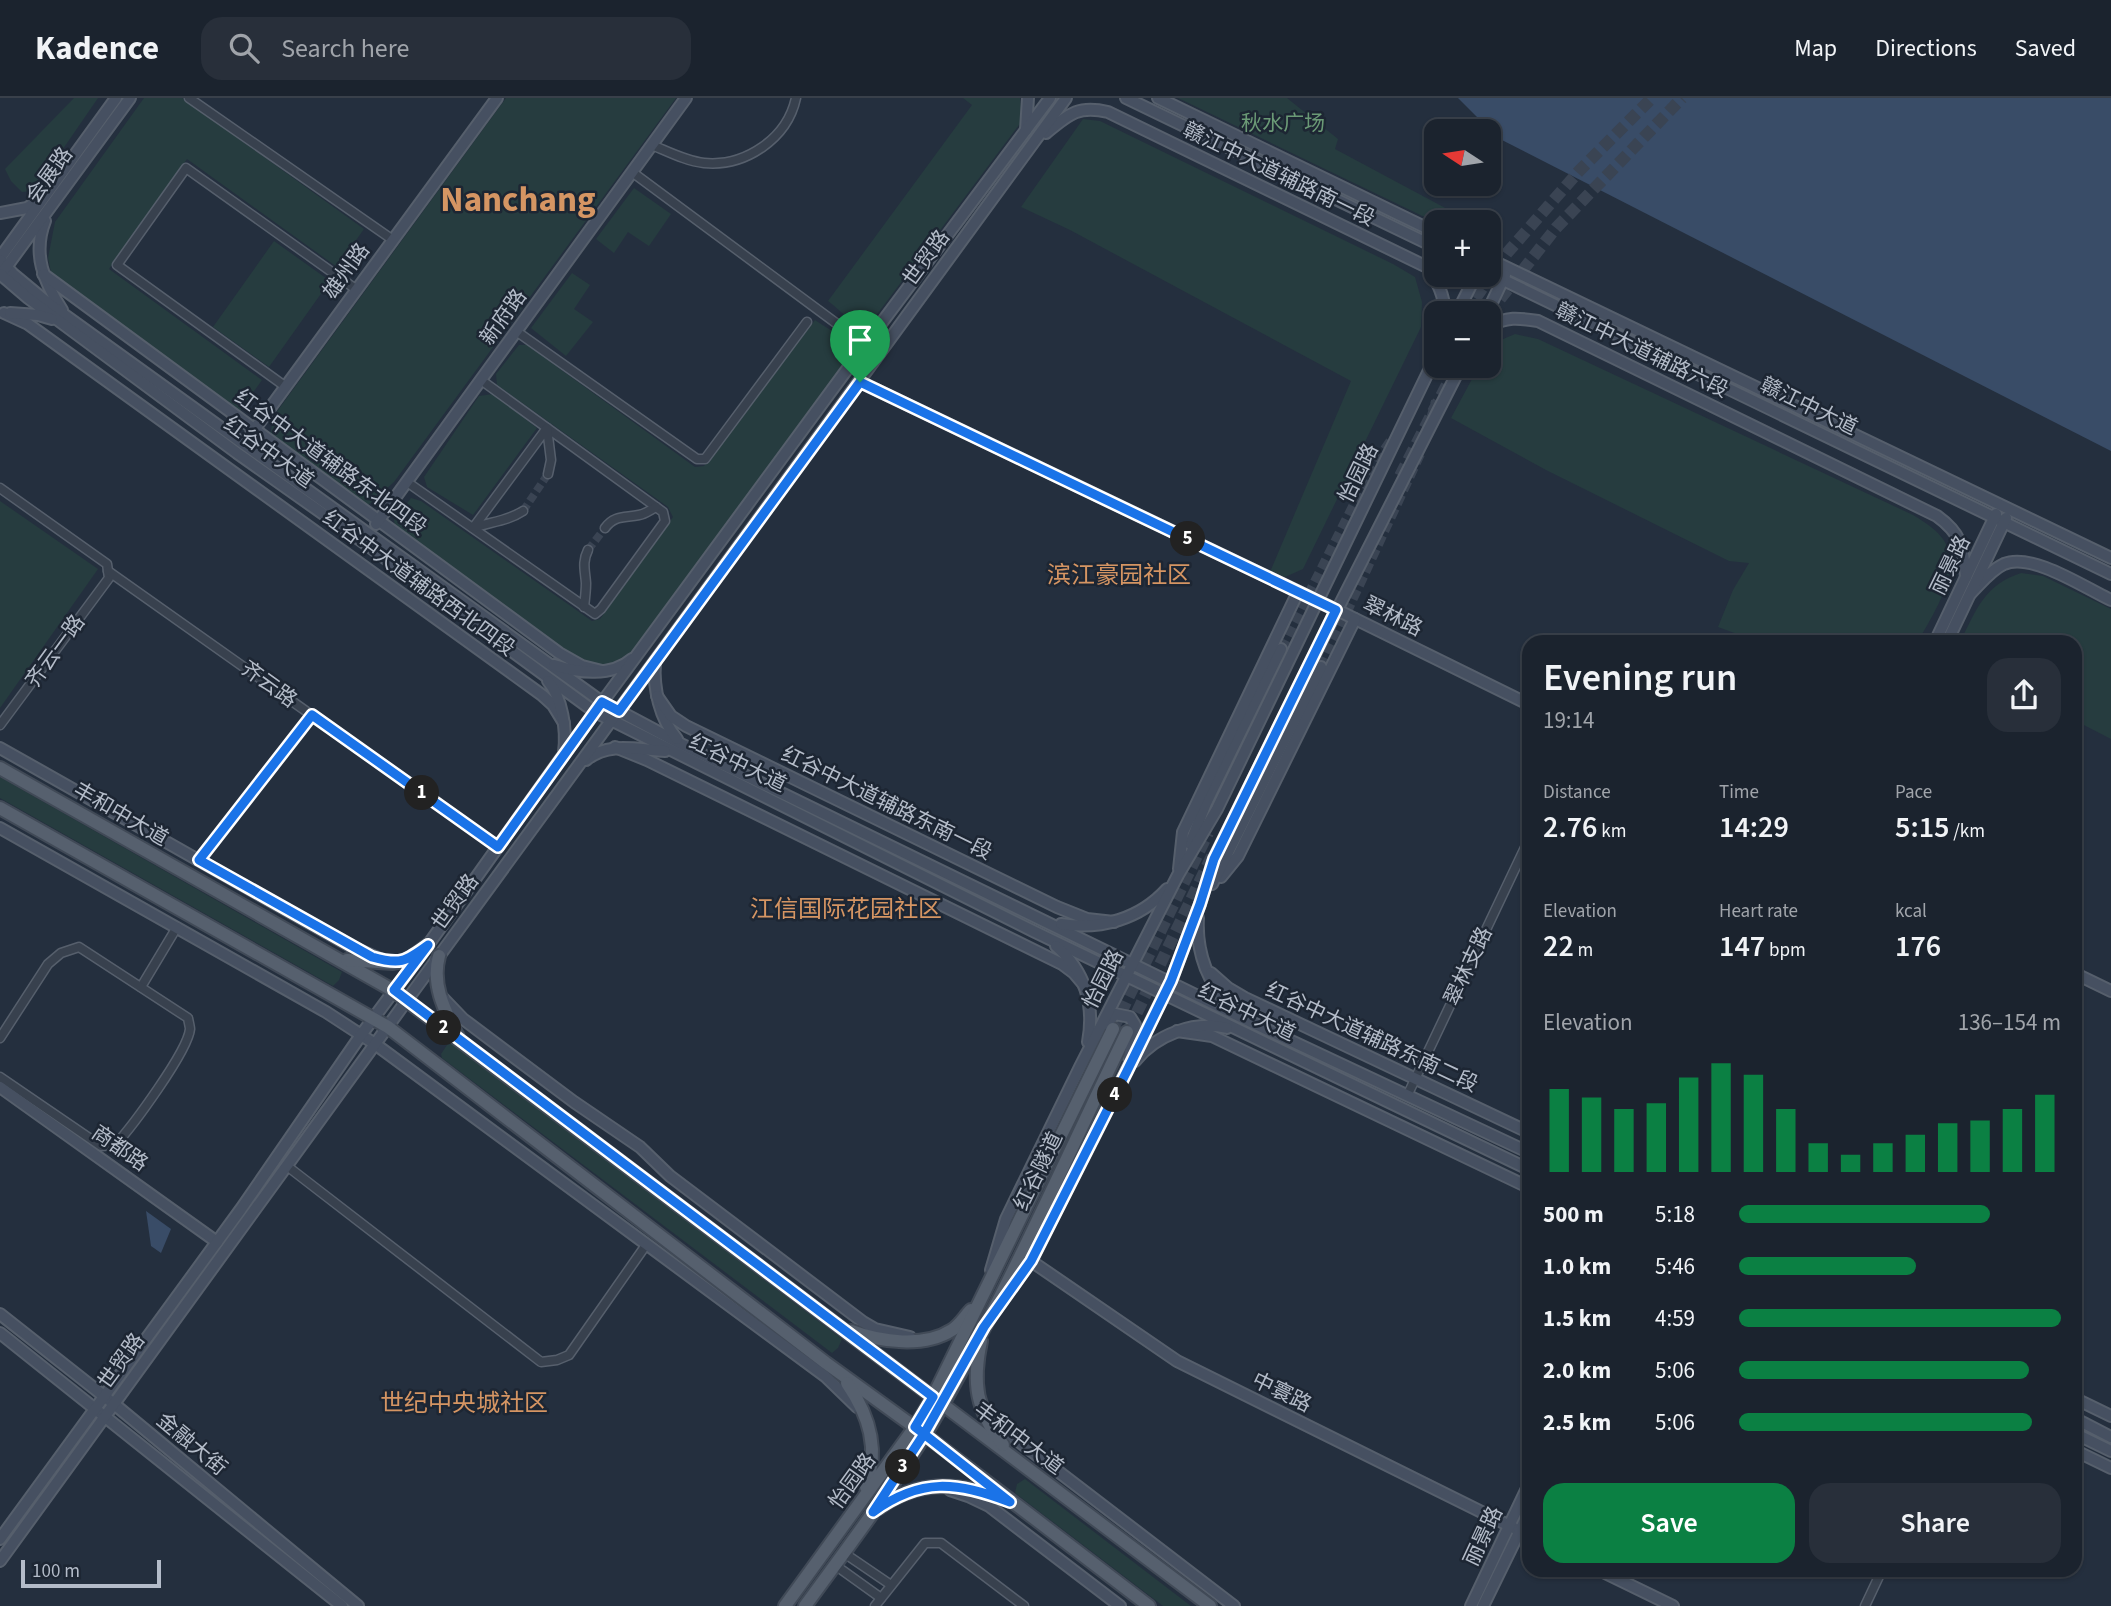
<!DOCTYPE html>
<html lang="en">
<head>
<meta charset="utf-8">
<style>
	:root { --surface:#1b232e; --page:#282f3a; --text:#f1f3f6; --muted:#a0a4aa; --line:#39404a; --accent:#0b8043 }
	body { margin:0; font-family:"Source Sans 3","Noto Sans SC",sans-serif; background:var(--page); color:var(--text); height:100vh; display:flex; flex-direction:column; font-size:26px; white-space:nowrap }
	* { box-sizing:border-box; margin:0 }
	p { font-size:23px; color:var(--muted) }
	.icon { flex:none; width:38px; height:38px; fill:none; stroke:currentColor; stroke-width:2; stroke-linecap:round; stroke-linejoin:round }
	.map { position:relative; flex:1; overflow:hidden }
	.sheet { position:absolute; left:1522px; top:537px; width:560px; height:942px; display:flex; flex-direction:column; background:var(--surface); border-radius:21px; box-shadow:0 2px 5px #0004,0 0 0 2px var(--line) }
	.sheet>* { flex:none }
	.needle { width:46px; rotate:282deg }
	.buttons { position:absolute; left:1424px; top:21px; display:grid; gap:14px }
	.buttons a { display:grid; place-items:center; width:77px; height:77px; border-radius:14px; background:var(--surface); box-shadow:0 2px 5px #0004,0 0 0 2px var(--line); font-size:35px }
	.scale { position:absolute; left:21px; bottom:18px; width:140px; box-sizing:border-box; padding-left:7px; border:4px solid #b4bcc9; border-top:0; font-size:19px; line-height:24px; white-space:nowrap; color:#b4bcc9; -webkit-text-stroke:5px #1d2633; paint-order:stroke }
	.pin { position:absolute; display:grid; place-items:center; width:60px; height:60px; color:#fff; margin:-72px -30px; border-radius:50% 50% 50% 0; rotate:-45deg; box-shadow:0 0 7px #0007 }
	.pin .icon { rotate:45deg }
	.km { position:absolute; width:35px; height:35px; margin:-18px; border-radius:50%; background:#222; color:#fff; font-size:19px; line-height:35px; text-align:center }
	.round { display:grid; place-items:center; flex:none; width:74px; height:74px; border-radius:21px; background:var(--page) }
	.headline { display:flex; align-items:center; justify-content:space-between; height:119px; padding:0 21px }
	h1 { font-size:38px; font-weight:600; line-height:52px }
	.stats { display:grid; grid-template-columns:repeat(3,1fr); gap:10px; height:119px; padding:7px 21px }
	.stats div { display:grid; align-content:center }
	.stats b { font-size:30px; font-weight:600 }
	.stats small { font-size:19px; font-weight:400 }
	.stats p { font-size:19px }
	.chart { height:196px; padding:14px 21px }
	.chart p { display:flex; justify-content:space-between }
	.chart svg { width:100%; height:126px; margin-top:7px; stroke:var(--accent); stroke-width:6 }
	.cta { display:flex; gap:14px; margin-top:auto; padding:14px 21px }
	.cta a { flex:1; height:80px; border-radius:21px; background:var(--accent); color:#fff; font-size:28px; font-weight:600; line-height:80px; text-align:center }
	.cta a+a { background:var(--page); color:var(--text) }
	ul { padding:0 21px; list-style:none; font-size:23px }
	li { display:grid; grid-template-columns:112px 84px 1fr; align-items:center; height:52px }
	li i { height:18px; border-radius:9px; background:var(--accent) }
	header { display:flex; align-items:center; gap:42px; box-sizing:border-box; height:98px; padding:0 35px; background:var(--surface); border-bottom:2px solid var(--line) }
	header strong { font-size:33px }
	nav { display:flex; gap:38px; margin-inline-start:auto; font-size:24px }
	.search { width:490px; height:63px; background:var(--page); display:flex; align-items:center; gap:18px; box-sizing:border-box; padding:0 24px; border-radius:21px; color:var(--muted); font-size:26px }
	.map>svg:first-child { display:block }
</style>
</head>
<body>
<header>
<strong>Kadence</strong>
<div class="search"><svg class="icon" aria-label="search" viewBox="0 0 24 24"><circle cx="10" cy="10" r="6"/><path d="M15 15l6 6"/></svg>Search here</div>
<nav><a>Map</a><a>Directions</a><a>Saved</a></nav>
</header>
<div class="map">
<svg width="2111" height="1508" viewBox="0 0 2111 1508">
	<rect width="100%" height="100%" fill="#242f3e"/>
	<!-- green -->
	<g fill="#263c3f">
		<polygon points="74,0 98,0 34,93 22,94 11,83 5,71"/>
		<polygon points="144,0 182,0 364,131 337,169 187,61 109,171 262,282 239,314 52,179 48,160 55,124"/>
		<polygon points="506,0 676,0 394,384 367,408 270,339 273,319"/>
		<path d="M963,0H1020L1022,23L875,219C853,230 846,217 828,203L972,7Z"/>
		<polygon points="1178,0 1287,0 1338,41 1335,51 1449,112 1437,125"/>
		<polygon points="1083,21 1100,23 1393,166 1415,179 1422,204 1421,229 1303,471 1285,479 1270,474 1351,283 1070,132 1021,109"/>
		<polygon points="634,90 671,116 649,148 628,134 614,155 596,141"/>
		<polygon points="274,143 330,183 269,269 213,229"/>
		<polygon points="572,175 590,187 574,211 593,224 566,258 531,230"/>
		<path d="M815,222C829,232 853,241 849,261L632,557C605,573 590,569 564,556L395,429L394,422L411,400L421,403L592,523L600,521L673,419L668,409L497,287L496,276L519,247H527L695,369L704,368Z"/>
		<path d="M1515,236L1538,241L1913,417C1926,425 1943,435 1948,451C1958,480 1931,519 1918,544H1759L1718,529L1733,492L1749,465L1729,463L1546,372L1451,320L1479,268H1489C1489,246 1496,244 1515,236Z"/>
		<polygon points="493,296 537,330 473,417 427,389 424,379 479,298"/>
		<polygon points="0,403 98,471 0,610"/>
		<path d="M2021,475L2043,478L2111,511V641L2076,623V544H1960C1977,511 1984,487 2021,475Z"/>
		<polygon points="0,679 342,874 339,882 333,888 0,700"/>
		<polygon points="453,945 842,1241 838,1250 832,1255 442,960 441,956 447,947"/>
		<polygon points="1025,1381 1191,1508 1163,1508 1015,1395 1017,1386"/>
	</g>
	<!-- water -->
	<g fill="#394c67">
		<polygon points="1458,0 2111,0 2111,353 1498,40"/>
		<polygon points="146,1113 171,1131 161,1155 151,1148"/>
	</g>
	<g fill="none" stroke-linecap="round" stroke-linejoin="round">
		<!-- street-tunnel -->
		<g stroke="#3a4453" stroke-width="8" stroke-dasharray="8 4" stroke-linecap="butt">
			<polyline points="523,413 548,376"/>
			<polyline points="588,452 605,430"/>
		</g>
		<!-- secondary-tunnel -->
		<g stroke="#3a4453" stroke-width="10" stroke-dasharray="10 5" stroke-linecap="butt">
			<polyline points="1431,321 1436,303"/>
			<polyline points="1281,551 1373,369 1392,341"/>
			<polyline points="1321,569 1420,356"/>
		</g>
		<!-- primary-tunnel -->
		<g stroke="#3a4453" stroke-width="12" stroke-dasharray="12 6" stroke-linecap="butt">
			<polyline points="1465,215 1507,155 1580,72 1652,0"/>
			<polyline points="1489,215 1556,130 1682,0"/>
			<polyline points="1400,378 1454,273"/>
			<polyline points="1113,931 1208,735"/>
			<polyline points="1129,931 1212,758"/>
		</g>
		<defs>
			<g id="street">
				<polyline points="189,0 393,142"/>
				<path d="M652,47C669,54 686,63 704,65C745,69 787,41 796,0"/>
				<polyline points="632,74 879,257"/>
				<polyline points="516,233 697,361 705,361 807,224"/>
				<polyline points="286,289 117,167 186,70 357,192"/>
				<polyline points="407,384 595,516 601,511 665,423 663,414 481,282"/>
				<polyline points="0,390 107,466 109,480 0,627"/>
				<path d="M523,413C508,423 490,424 473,430L547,330L551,362L548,376"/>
				<path d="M605,430C614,417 625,420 639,417C645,416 650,412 656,409"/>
				<polyline points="108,473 498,749"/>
				<path d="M584,509C585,501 586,493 586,485C585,472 582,464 588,452"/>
				<polyline points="199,762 312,617"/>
				<polyline points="141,889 177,829"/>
				<path d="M0,940L48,866L61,855L79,849L188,920C188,921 190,929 190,931C188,953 132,1029 115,1047L101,1048L0,979"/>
				<polyline points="1408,996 1530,739"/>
				<polyline points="287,1068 541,1264 557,1262 569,1257 646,1147"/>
				<polyline points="844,1455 891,1487"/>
				<polyline points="835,1467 881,1500"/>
				<polyline points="875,1508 925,1445 941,1445 1024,1508"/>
				<polyline points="1865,1508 1882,1472"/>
			</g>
			<g id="secondary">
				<polyline points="1126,0 1437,150"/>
				<polyline points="1158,0 1437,135"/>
				<polyline points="1026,32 1028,0"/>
				<path d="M1046,35C1069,16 1078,7 1108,14L1427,169C1438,184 1444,197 1445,215"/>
				<polyline points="0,115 27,110 38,103"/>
				<path d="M45,123C32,156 44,184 62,212"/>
				<polyline points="0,160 116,0"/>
				<polyline points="1489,161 2111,460"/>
				<polyline points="0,162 13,176 48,205 602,604 681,646 1251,924 1530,1055"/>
				<polyline points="4,172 130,0"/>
				<polyline points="1489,175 2111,476"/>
				<polyline points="0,176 28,200 237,355 363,444 595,614 1033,833 1530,1072"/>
				<polyline points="43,176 559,555 582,568 602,573"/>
				<polyline points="4,215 28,226 542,597 553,607 564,625"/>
				<polyline points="10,215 38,217 52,221"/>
				<polyline points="1457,215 1476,177"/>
				<polyline points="1487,215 1505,177"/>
				<path d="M1489,229C1506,218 1519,220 1538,223L1937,418C1962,436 1963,449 1966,479"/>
				<polyline points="860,284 1337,512 1530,607"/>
				<polyline points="251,336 497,0"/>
				<polyline points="376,426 686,0"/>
				<path d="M1971,495C1981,485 1991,472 2004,466C2032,454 2085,490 2111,502"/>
				<polyline points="1935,544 1996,416"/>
				<polyline points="1947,544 2006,420"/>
				<path d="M655,565C653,590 660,621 677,641"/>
				<path d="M554,567C578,575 612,579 632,561"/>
				<path d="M548,583C562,599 567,633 564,654"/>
				<polyline points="657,598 671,618 686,628 1057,809 1087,821 1114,824"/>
				<polyline points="615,649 647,662 1062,866 1074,875 1085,888"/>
				<polyline points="0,650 352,849 380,861"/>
				<path d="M586,662C609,643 638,652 665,653"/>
				<polyline points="0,730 326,914 375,946 825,1278 857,1309"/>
				<polyline points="1190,746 1206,705 1281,551"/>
				<polyline points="1179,771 1183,734 1298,494"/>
				<polyline points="1221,779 1238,758 1355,521"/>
				<polyline points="1212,786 1321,569"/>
				<path d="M1198,820C1196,854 1208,889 1235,912"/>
				<path d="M1061,826C1101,832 1140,821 1167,791"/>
				<path d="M1056,848C1085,873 1095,907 1088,944"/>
				<polyline points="1211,875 1228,890 1245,900 1530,1035"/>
				<polyline points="2076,876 2111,893"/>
				<polyline points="440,897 463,921 574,1004 640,1049 670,1078 863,1224 875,1231 910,1239"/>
				<polyline points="1107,926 1115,916 1130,919 1135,927 1129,960"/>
				<polyline points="1177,933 1212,938 1530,1090"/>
				<path d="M1135,963C1156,937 1194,922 1227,930"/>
				<polyline points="0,989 217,1144"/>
				<polyline points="1031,1163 1177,1263 1530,1438"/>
				<polyline points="991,1172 1006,1121 1080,969 1178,777 1217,711 1437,256"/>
				<polyline points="1002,1203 1031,1163 1171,883 1200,806 1214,760 1337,512 1461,268"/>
				<polyline points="0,1216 114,1306 358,1508"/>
				<polyline points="0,1235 342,1508"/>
				<polyline points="2076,1301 2111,1318"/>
				<polyline points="985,1310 1008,1335 1234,1508"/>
				<polyline points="2076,1321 2111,1339"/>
				<polyline points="2076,1336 2111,1353"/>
				<polyline points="2076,1353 2111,1370"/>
				<polyline points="950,1392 968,1398 989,1408 1120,1508"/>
				<polyline points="0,1441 241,1111 361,937 428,847 559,663 865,247 1050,0"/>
				<polyline points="0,1463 407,902 1066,0"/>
				<polyline points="1599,1472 1673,1508"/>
				<polyline points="1471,1508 1530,1384"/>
				<polyline points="1483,1508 1530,1412"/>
			</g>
			<g id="primary">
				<polyline points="0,670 394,893 1210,1508"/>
				<polyline points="0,710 388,929 826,1265 924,1336 1149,1508"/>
				<path d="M439,858C431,887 445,913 458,939"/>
				<polyline points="347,862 393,865 408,862 428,847"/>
				<path d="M851,1233C881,1244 924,1250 952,1232C960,1227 965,1218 971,1212"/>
				<path d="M981,1243C972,1285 976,1312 1003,1347"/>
				<path d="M847,1285C869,1317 880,1351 866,1389"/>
				<path d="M879,1410C916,1383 956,1383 997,1399"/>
				<polyline points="785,1508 915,1329 933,1299 1113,931"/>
				<path d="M805,1508C853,1442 903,1377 943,1306C1011,1186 1067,1058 1127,934"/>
			</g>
		</defs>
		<!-- street casing -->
		<use href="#street" stroke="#565f6c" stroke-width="11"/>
		<!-- secondary casing -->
		<use href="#secondary" stroke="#565f6c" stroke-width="14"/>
		<!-- primary casing -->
		<use href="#primary" stroke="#414a57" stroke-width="16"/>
		<!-- street -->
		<use href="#street" stroke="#38414e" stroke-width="8"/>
		<!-- secondary -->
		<use href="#secondary" stroke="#465061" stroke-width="10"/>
		<!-- primary -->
		<use href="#primary" stroke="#56606e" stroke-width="12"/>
	</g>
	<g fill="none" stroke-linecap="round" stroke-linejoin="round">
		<defs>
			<path id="route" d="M860,284L619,613L602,604L498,749L312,617L199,762L372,859C400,867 405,864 428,847L394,892L933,1299L915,1329L924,1336L873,1414C922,1379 956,1384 1010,1404L924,1336L984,1229L1031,1163L1127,973L1171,883L1200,806L1214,761L1336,512L860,284"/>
		</defs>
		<!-- route casing -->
		<use href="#route" stroke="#fff" stroke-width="14"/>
		<!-- route -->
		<use href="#route" stroke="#1a73e8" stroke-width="9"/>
	</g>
	<g text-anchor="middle" stroke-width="5" stroke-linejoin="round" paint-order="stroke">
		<!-- park labels -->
		<g font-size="21" fill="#6b9a76" stroke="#1d2633">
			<text x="1283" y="32">秋水广场</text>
		</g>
		<!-- street labels -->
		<g font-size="21" fill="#b4bcc9" stroke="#1d2633">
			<text transform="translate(1279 76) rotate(26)" y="7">赣江中大道辅路南一段</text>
			<text transform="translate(49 77) rotate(-54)" y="7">会展路</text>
			<text transform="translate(926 160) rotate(-54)" y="7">世贸路</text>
			<text transform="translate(346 173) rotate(-54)" y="7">雄州路</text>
			<text transform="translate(503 219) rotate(-54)" y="7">新府路</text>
			<text transform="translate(1642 252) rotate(26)" y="7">赣江中大道辅路六段</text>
			<text transform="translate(1809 308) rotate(26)" y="7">赣江中大道</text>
			<text transform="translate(269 354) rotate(36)" y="7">红谷中大道</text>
			<text transform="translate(331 364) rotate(36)" y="7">红谷中大道辅路东北四段</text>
			<text transform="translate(1358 375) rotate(-64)" y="7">怡园路</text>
			<text transform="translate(1950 467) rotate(-64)" y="7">丽景路</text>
			<text transform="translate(419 485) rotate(36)" y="7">红谷中大道辅路西北四段</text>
			<text transform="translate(1393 518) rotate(26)" y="7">翠林路</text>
			<text transform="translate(55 553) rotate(-54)" y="7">齐云一路</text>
			<text transform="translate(269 586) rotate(36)" y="7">齐云路</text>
			<text transform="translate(738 665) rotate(26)" y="7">红谷中大道</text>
			<text transform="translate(887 705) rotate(26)" y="7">红谷中大道辅路东南一段</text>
			<text transform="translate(121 716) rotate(30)" y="7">丰和中大道</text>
			<text transform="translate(455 804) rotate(-54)" y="7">世贸路</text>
			<text transform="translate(1468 868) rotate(-65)" y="7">翠林支路</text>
			<text transform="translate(1103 881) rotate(-63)" y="7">怡园路</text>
			<text transform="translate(1247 914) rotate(26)" y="7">红谷中大道</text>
			<text transform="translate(1372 939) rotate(25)" y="7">红谷中大道辅路东南二段</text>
			<text transform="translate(120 1050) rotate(35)" y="7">商都路</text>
			<text transform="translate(1038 1073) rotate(-64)" y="7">红谷隧道</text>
			<text transform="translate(121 1263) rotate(-54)" y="7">世贸路</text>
			<text transform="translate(1282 1294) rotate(26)" y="7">中寰路</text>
			<text transform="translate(1019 1340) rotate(37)" y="7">丰和中大道</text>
			<text transform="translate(192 1346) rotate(40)" y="7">金融大街</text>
			<text transform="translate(852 1383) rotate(-54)" y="7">怡园路</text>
			<text transform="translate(1483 1438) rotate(-65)" y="7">丽景路</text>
		</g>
		<!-- quarter labels -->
		<g font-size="24" fill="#d59563" stroke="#1d2633">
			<text x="1119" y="485">滨江豪园社区</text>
			<text x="846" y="819">江信国际花园社区</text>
			<text x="464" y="1313">世纪中央城社区</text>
		</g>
		<!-- town labels -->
		<g font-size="35" font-weight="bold" fill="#d59563" stroke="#1d2633">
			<text x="518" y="113">Nanchang</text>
		</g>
	</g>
</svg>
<div class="buttons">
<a><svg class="needle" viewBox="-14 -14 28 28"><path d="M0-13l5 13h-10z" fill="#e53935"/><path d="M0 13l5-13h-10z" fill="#a0a4aa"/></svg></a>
<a>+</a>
<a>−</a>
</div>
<div class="scale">100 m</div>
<div class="pin" style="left:860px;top:284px;background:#1e9e55"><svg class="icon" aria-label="arrive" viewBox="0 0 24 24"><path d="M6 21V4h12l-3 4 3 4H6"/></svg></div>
<b class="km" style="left:422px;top:695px">1</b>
<b class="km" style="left:444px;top:930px">2</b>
<b class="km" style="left:903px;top:1369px">3</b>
<b class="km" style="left:1115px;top:997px">4</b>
<b class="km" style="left:1188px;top:441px">5</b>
<section class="sheet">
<div class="headline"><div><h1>Evening run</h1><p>19:14</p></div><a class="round"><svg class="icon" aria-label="share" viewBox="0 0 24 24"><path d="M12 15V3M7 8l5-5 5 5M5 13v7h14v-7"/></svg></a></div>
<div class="stats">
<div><p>Distance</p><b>2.76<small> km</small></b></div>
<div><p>Time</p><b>14:29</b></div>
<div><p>Pace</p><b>5:15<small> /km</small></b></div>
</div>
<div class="stats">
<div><p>Elevation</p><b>22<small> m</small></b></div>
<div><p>Heart rate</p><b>147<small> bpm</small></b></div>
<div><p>kcal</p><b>176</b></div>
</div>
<div class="chart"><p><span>Elevation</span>136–154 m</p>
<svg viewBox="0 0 160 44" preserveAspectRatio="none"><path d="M5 44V15M15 44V18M25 44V22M35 44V20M45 44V11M55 44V6M65 44V10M75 44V22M85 44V34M95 44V38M105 44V34M115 44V31M125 44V27M135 44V26M145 44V22M155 44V17"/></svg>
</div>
<ul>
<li><b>500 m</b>5:18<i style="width:78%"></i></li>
<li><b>1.0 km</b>5:46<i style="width:55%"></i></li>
<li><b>1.5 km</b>4:59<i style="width:100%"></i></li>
<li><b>2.0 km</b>5:06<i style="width:90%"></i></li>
<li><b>2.5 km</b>5:06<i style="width:91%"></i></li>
</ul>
<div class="cta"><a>Save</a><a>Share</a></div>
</section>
</div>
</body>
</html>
